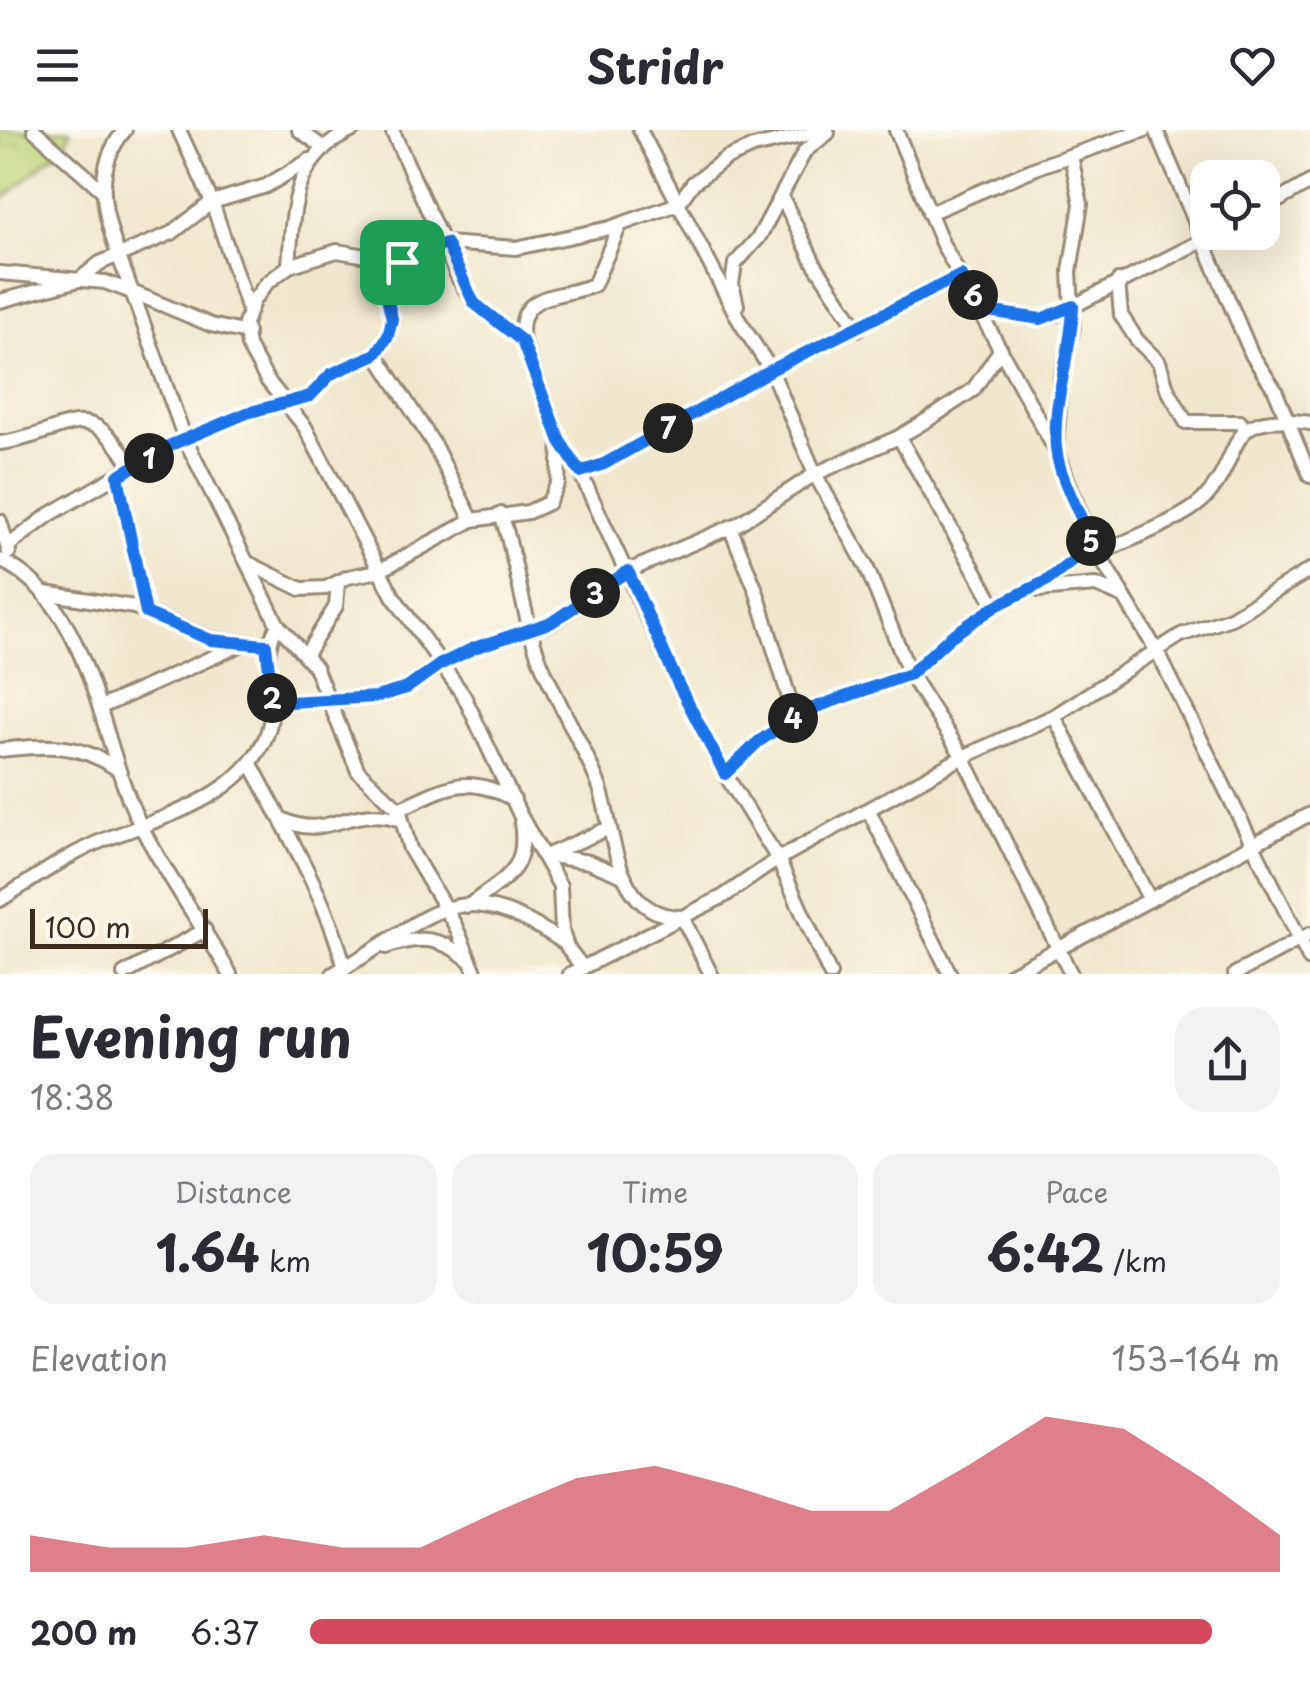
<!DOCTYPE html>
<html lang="en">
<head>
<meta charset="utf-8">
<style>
	:root { --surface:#fff; --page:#f2f2f3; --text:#2b2b33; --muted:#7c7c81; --accent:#d1495b }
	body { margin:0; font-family:"Playpen Sans",sans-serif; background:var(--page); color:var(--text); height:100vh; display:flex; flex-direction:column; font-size:38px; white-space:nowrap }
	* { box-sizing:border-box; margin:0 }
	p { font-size:32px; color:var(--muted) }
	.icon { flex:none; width:55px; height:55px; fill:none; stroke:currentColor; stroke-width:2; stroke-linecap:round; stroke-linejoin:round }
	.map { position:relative; height:844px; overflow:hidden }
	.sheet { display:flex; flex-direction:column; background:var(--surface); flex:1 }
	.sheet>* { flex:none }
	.controls { position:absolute; left:1190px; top:30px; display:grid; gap:20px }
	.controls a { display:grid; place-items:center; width:90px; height:90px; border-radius:20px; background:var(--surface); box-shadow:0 10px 40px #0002; font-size:50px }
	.scale { position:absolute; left:30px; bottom:25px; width:178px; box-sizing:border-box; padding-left:10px; border:5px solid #3b2a1e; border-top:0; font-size:28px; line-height:35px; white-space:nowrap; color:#3b2a1e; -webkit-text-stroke:8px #fbf7ec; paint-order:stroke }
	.pin { position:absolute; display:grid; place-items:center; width:85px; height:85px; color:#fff; margin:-42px; border-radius:20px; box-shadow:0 5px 15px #0006 }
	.km { position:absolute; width:50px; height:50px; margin:-25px; border-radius:50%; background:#222; color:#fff; font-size:28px; line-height:50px; text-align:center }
	.round { display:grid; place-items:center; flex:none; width:105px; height:105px; border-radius:30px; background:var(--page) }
	.overview { display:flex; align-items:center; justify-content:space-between; height:170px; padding:0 30px }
	h1 { font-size:55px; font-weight:700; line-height:75px }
	.metrics { display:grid; grid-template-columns:repeat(3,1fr); gap:15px; height:170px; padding:10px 30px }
	.metrics div { display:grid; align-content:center; border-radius:25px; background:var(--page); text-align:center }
	.metrics b { font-size:50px; font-weight:700 }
	.metrics small { font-size:28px; font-weight:400 }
	.metrics p { font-size:28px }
	.chart { height:280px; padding:20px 30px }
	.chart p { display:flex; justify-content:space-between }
	.chart svg { width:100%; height:180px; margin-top:10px; fill:var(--accent); opacity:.7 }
	ul { padding:0 30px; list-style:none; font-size:32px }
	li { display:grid; grid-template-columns:160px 120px 1fr; align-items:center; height:75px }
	li i { height:25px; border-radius:12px; background:var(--accent) }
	header { display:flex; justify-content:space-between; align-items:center; height:130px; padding:0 30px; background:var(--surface); font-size:45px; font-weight:700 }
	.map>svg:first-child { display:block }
</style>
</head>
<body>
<header><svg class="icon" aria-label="menu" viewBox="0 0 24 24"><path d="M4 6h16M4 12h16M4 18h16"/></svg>Stridr<svg class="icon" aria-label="heart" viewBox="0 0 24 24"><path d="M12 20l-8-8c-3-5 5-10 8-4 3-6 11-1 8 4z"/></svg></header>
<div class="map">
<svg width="1310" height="844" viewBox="0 0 1310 844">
	<defs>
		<pattern id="grass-tufts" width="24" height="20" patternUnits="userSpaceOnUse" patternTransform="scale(2.5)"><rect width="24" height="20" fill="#bdd479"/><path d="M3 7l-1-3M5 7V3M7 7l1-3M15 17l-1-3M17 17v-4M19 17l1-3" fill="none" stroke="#a3b668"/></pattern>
	</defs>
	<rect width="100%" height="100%" fill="#fbf7ec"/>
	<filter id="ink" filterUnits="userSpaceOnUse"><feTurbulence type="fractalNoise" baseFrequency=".01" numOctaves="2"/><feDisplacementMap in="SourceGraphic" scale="20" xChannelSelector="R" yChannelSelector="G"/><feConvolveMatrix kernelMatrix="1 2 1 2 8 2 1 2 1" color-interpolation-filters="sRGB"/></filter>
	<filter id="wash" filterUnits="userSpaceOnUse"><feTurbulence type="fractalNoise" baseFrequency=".0048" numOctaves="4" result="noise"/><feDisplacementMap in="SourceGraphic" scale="40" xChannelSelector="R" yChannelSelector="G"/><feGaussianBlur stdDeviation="2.25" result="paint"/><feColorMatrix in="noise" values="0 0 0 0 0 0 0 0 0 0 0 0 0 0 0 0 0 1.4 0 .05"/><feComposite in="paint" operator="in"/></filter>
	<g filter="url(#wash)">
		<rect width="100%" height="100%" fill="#f0e8cd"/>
		<!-- grass -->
		<polygon fill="url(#grass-tufts)" stroke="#7c7f4c" stroke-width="2.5" points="0,0 71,0 65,15 0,72"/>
	</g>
	<g filter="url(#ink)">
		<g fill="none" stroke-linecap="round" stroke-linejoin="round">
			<defs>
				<g id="minor">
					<polyline points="34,0 102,60"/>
					<path d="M125,0C83,48 113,109 132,162L211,195L247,203"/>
					<polyline points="179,0 212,72 249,182"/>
					<polyline points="299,0 324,18"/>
					<polyline points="392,0 460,151 474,173 523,211 560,311 580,342 678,554 725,644 778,729 830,844"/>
					<polyline points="640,0 740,192 771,240 815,344 866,436 910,544 963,627 1071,844"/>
					<polyline points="896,0 942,113 1056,321 1093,415 1158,523 1310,830"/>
					<polyline points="1156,0 1252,225 1275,260 1310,346"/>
					<polyline points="783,69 814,133 858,199"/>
					<polyline points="1262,80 1310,52"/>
					<polyline points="929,83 1043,35 1145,0"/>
					<polyline points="402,132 337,121 289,136 267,153 253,171 245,194 248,216 267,250 305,297 393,466 464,566 520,685 560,756 562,801 567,817 583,838"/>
					<path d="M289,136C293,77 293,27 353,0"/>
					<polyline points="0,143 105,152 132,162 185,309 278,495 315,537 358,641 399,679 410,719 455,795 476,844"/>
					<polyline points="1118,151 1121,185 1137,210 1159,232 1167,258 1186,292 1240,292 1246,300"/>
					<polyline points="0,171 79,150 100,133 172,103 212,72 266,56 310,30"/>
					<polyline points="737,175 732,154 735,134 759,107 805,21 828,3"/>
					<polyline points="981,180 1041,189 1060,183 1219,102"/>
					<path d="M523,211C515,161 558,169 594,155L620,95"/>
					<polyline points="376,224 433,313 472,390"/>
					<polyline points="899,307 995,476"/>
					<path d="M0,313C66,306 87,259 132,338"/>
					<polyline points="1056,318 1061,248 1073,197 1070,141 1081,74 1071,26"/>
					<polyline points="580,342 604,334 771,240 961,145"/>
					<polyline points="118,346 146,483"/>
					<path d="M501,384C517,430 521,479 538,525C555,571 583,612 600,658C616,706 614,787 682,787L711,844"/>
					<polyline points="0,391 9,422"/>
					<polyline points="730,397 756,460 795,587"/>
					<polyline points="8,416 49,385 166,317 247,283 310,266 331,244 376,224 388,206 392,189 387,167 391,148 402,132 446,113 516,118 610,98 678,74 693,53 725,29 753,17 827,0"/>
					<path d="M1098,424C1127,410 1181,391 1203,370C1248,324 1218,279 1310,293"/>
					<path d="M0,430C95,474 99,618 143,700C169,749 202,795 230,844"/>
					<polyline points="250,434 301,459 326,458 348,447 379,441 472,390 528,382 548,373 558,353 560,313"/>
					<polyline points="1039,460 1096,455 1124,467"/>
					<polyline points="45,463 134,477 211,509 266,515"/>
					<polyline points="305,526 336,476 338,452"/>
					<polyline points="273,573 376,567 407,558 439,535 474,518 552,493 628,441 738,394 815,344 899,307 937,284 973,260 1001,219"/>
					<polyline points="101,577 240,515"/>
					<polyline points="1054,586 1150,770"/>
					<path d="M0,620C46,615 77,612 116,638"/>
					<path d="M251,634C286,701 325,764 345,838"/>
					<polyline points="725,644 758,612 802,582 910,544 950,507 995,476 1048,451 1093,415"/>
					<path d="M399,679C445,658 466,642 514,670"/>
					<polyline points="869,681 950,844"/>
					<path d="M282,689C329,713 347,672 402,690"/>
					<polyline points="550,724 607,699"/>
					<polyline points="545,725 589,732 625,747"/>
					<path d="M0,770C34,749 68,724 106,709C161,688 236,669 264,611C285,567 253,537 278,495"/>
					<path d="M468,776C504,748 529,742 521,692"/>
					<path d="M386,817C420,805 442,807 469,830"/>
					<polyline points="124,844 205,800"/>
					<path d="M333,844C433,790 451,736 566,814"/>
					<polyline points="570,844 724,766 778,729 963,627 1054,586 1181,505 1231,488 1310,440"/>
					<polyline points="1011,844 1310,684"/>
					<polyline points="1235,844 1310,804"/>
				</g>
			</defs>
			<!-- minor casing -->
			<use href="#minor" stroke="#968976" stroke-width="18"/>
			<!-- minor -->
			<use href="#minor" stroke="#fff" stroke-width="12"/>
		</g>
	</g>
	<g fill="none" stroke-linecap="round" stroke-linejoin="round" filter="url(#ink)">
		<defs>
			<path id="route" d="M446,113L474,173L522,211L560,311L580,342L604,334L771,240L961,145L981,180L1041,189L1073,176C1072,224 1052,270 1056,318C1059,349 1082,386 1093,415L1048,450L996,476L950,507L910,544L802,582L758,612L725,644L678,554L628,441L552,492L474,518L439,535L407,558L376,567L273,573L266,515L211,510L146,483L118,346L166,317L247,283L310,266L331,244L376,224L388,206L392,189L387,167L391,148L402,132Z"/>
		</defs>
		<!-- route casing -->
		<use href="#route" stroke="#fff" stroke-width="20"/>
		<!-- route -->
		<use href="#route" stroke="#1a73e8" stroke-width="12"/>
	</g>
</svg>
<div class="controls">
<a><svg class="icon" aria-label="locate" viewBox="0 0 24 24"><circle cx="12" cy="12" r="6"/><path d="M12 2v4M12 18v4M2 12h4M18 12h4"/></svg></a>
</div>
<div class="scale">100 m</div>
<div class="pin" style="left:402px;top:132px;background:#1e9e55"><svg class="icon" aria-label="arrive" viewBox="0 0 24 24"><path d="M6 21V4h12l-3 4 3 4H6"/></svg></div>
<b class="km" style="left:149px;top:328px">1</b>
<b class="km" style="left:272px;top:568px">2</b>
<b class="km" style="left:595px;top:463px">3</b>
<b class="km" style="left:793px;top:588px">4</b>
<b class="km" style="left:1091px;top:411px">5</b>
<b class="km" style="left:973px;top:165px">6</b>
<b class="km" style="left:668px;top:298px">7</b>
</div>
<section class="sheet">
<div class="overview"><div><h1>Evening run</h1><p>18:38</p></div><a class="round"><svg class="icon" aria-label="share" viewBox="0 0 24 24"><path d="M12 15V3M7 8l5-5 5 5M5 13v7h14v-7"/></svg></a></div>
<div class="metrics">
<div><p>Distance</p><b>1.64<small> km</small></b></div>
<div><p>Time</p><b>10:59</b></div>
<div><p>Pace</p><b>6:42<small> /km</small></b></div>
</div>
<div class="chart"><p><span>Elevation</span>153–164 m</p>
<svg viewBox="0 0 160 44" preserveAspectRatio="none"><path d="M0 44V35L10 38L20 38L30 35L40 38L50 38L60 29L70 21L80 18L90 23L100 29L110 29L120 18L130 6L140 9L150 21L160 35V44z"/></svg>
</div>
<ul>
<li><b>200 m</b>6:37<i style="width:93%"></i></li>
</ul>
</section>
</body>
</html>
